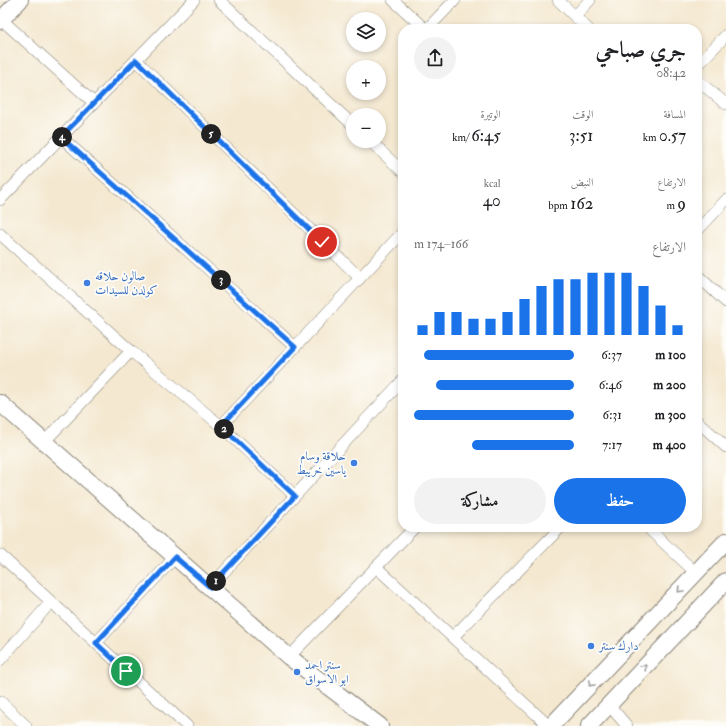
<!DOCTYPE html>
<html lang="ar">
<head>
<meta charset="utf-8">
<style>
	:root { --surface:#fff; --page:#f2f2f2; --text:#202124; --muted:#757577; --accent:#1a73e8 }
	body { margin:0; font-family:"IM FELL Double Pica",Amiri,serif; background:var(--page); color:var(--text); direction:rtl; height:100vh; display:flex; flex-direction:column; font-size:15px; white-space:nowrap }
	* { box-sizing:border-box; margin:0 }
	p { font-size:13px; color:var(--muted) }
	.icon { flex:none; width:22px; height:22px; fill:none; stroke:currentColor; stroke-width:2; stroke-linecap:round; stroke-linejoin:round }
	.map { position:relative; flex:1; overflow:hidden; direction:ltr }
	.side { position:absolute; left:398px; top:24px; width:304px; height:508px; display:flex; flex-direction:column; background:var(--surface); border-radius:16px; box-shadow:0 2px 6px #0003; direction:rtl }
	.side>* { flex:none }
	.tools { position:absolute; left:346px; top:12px; display:grid; gap:8px }
	.tools a { display:grid; place-items:center; width:40px; height:40px; border-radius:50%; background:var(--surface); box-shadow:0 2px 6px #0003; font-size:20px }
	.pin { position:absolute; display:grid; place-items:center; width:34px; height:34px; color:#fff; margin:-17px; border:2px solid #fff; border-radius:50%; box-shadow:0 1px 4px #0007 }
	.km { position:absolute; width:20px; height:20px; margin:-10px; border-radius:50%; background:#222; color:#fff; font-size:11px; line-height:20px; text-align:center }
	.round { display:grid; place-items:center; flex:none; width:42px; height:42px; border-radius:21px; background:var(--page) }
	.overview { display:flex; align-items:center; justify-content:space-between; height:68px; padding:0 16px }
	h1 { font-size:22px; font-weight:600; line-height:30px }
	.stats { display:grid; grid-template-columns:repeat(3,1fr); gap:6px; height:68px; padding:4px 16px }
	.stats div { display:grid; align-content:center }
	.stats b { font-size:17px; font-weight:600 }
	.stats small { font-size:11px; font-weight:400 }
	.stats p { font-size:11px }
	.chart { height:112px; padding:8px 16px }
	.chart p { display:flex; justify-content:space-between }
	.chart svg { width:100%; height:72px; margin-top:4px; stroke:var(--accent); stroke-width:6 }
	.action { display:flex; gap:8px; margin-top:auto; padding:8px 16px }
	.action a { flex:1; height:46px; border-radius:24px; background:var(--accent); color:#fff; font-size:16px; font-weight:600; line-height:46px; text-align:center }
	.action a+a { background:var(--page); color:var(--text) }
	ul { padding:0 16px; list-style:none; font-size:13px }
	li { display:grid; grid-template-columns:64px 48px 1fr; align-items:center; height:30px }
	li i { height:10px; border-radius:5px; background:var(--accent) }
	.map>svg:first-child { display:block }
</style>
</head>
<body>
<div class="map">
<svg width="726" height="726" viewBox="0 0 726 726">
	<rect width="100%" height="100%" fill="#fdfcf7"/>
	<filter id="ink" filterUnits="userSpaceOnUse"><feTurbulence type="fractalNoise" baseFrequency=".025" numOctaves="2"/><feDisplacementMap in="SourceGraphic" scale="8" xChannelSelector="R" yChannelSelector="G"/><feConvolveMatrix kernelMatrix="1 2 1 2 8 2 1 2 1" color-interpolation-filters="sRGB"/></filter>
	<filter id="wash" filterUnits="userSpaceOnUse"><feTurbulence type="fractalNoise" baseFrequency=".012" numOctaves="4" result="noise"/><feDisplacementMap in="SourceGraphic" scale="16" xChannelSelector="R" yChannelSelector="G"/><feGaussianBlur stdDeviation="0.9" result="paint"/><feColorMatrix in="noise" values="0 0 0 0 0 0 0 0 0 0 0 0 0 0 0 0 0 1.4 0 .05"/><feComposite in="paint" operator="in"/></filter>
	<g filter="url(#wash)">
		<rect width="100%" height="100%" fill="#f4e8d0"/>
	</g>
	<g filter="url(#ink)">
		<g fill="none" stroke-linecap="round" stroke-linejoin="round">
			<defs>
				<g id="street">
					<polyline points="219,0 353,125"/>
					<polyline points="393,0 425,29"/>
					<polyline points="558,0 588,29"/>
					<polyline points="575,16 590,0"/>
					<polyline points="2,20 94,103"/>
					<polyline points="427,29 455,0"/>
					<polyline points="136,60 360,278"/>
					<polyline points="697,66 726,35"/>
					<polyline points="697,80 726,104"/>
					<polyline points="61,137 295,347"/>
					<polyline points="370,141 403,172"/>
					<polyline points="0,200 194,0"/>
					<polyline points="697,231 726,200"/>
					<polyline points="0,234 131,351 221,426 295,496"/>
					<polyline points="697,275 726,302"/>
					<polyline points="697,421 726,447"/>
					<polyline points="221,426 403,232"/>
					<polyline points="44,442 131,351"/>
					<polyline points="647,527 696,573"/>
					<polyline points="0,555 187,726"/>
					<polyline points="376,567 549,726"/>
					<polyline points="210,587 403,380"/>
					<polyline points="453,637 561,527"/>
					<polyline points="96,643 175,557"/>
					<polyline points="289,657 415,527"/>
					<polyline points="0,660 51,602"/>
					<polyline points="0,701 26,726"/>
					<polyline points="609,705 627,726"/>
				</g>
				<g id="secondary">
					<polyline points="0,21 20,0"/>
					<polyline points="0,403 289,657 380,726"/>
					<polyline points="551,726 726,541"/>
					<polyline points="589,726 726,581"/>
				</g>
			</defs>
			<!-- street casing -->
			<use href="#street" stroke="#888276" stroke-width="12"/>
			<!-- secondary casing -->
			<use href="#secondary" stroke="#888276" stroke-width="18"/>
			<!-- street -->
			<use href="#street" stroke="#fff" stroke-width="11"/>
			<!-- secondary -->
			<use href="#secondary" stroke="#fff" stroke-width="16"/>
		</g>
		<!-- one-way arrows -->
		<defs><path id="oneway-chevron" d="M-2-3.5L2.5 0L-2 3.5" fill="none" stroke-width="1.6" stroke-linecap="round" stroke-linejoin="round"/></defs>
		<g stroke="#999">
			<use href="#oneway-chevron" transform="translate(680 590) rotate(133)"/>
			<use href="#oneway-chevron" transform="translate(644 667) rotate(-47)"/>
			<use href="#oneway-chevron" transform="translate(591 684) rotate(133)"/>
		</g>
	</g>
	<g fill="none" stroke-linecap="round" stroke-linejoin="round" filter="url(#ink)">
		<defs>
			<polyline id="route" points="126,671 96,643 175,557 210,587 295,496 221,426 295,347 61,137 136,60 322,242"/>
		</defs>
		<!-- route casing -->
		<use href="#route" stroke="#fff" stroke-width="8"/>
		<!-- route -->
		<use href="#route" stroke="#1a73e8" stroke-width="5"/>
	</g>
	<!-- markers -->
	<g fill="#3f7fe0" stroke="#fdfcf7" stroke-width="1.5">
		<circle cx="87" cy="283" r="4"/>
		<circle cx="354" cy="463" r="4"/>
		<circle cx="591" cy="646" r="4"/>
		<circle cx="297" cy="672" r="4"/>
	</g>
	<g text-anchor="middle" stroke-width="3.5" stroke-linejoin="round" paint-order="stroke">
		<!-- shop labels -->
		<g font-size="12" fill="#366cbe" stroke="#fdfcf7" text-anchor="start">
			<text x="95" y="280">صالون حلاقه<tspan x="95" dy="14">كولدن للسيدات</tspan></text>
			<text x="346" y="460" text-anchor="end">حلاقة وسام<tspan x="346" dy="14">ياسين خريبط</tspan></text>
			<text x="599" y="650">دارك سنتر</text>
			<text x="305" y="669">سنتر احمد<tspan x="305" dy="14">ابو الاسواق</tspan></text>
		</g>
	</g>
</svg>
<div class="tools">
<a><svg class="icon" aria-label="layers" viewBox="0 0 24 24"><path d="M12 4l9 5-9 5-9-5zM3 14l9 5 9-5"/></svg></a>
<a>+</a>
<a>−</a>
</div>
<div class="pin" style="left:126px;top:671px;background:#1e9e55"><svg class="icon" aria-label="arrive" viewBox="0 0 24 24"><path d="M6 21V4h12l-3 4 3 4H6"/></svg></div>
<div class="pin" style="left:322px;top:242px;background:#d93025"><svg class="icon" aria-label="check" viewBox="0 0 24 24"><path d="M5 12l5 5 9-10"/></svg></div>
<b class="km" style="left:216px;top:581px">1</b>
<b class="km" style="left:224px;top:429px">2</b>
<b class="km" style="left:221px;top:280px">3</b>
<b class="km" style="left:62px;top:137px">4</b>
<b class="km" style="left:211px;top:134px">5</b>
<section class="side">
<div class="overview"><div><h1>جري صباحي</h1><p>08:42</p></div><a class="round"><svg class="icon" aria-label="share" viewBox="0 0 24 24"><path d="M12 15V3M7 8l5-5 5 5M5 13v7h14v-7"/></svg></a></div>
<div class="stats">
<div><p>المسافة</p><b>0.57<small> km</small></b></div>
<div><p>الوقت</p><b>3:51</b></div>
<div><p>الوتيرة</p><b>6:45<small> /km</small></b></div>
</div>
<div class="stats">
<div><p>الارتفاع</p><b>9<small> m</small></b></div>
<div><p>النبض</p><b>162<small> bpm</small></b></div>
<div><p>kcal</p><b>40</b></div>
</div>
<div class="chart"><p><span>الارتفاع</span>166–174 m</p>
<svg viewBox="0 0 160 44" preserveAspectRatio="none"><path d="M5 44V38M15 44V30M25 44V30M35 44V34M45 44V34M55 44V30M65 44V22M75 44V14M85 44V10M95 44V10M105 44V6M115 44V6M125 44V6M135 44V14M145 44V26M155 44V38"/></svg>
</div>
<ul>
<li><b>100 m</b>6:37<i style="width:94%"></i></li>
<li><b>200 m</b>6:46<i style="width:86%"></i></li>
<li><b>300 m</b>6:31<i style="width:100%"></i></li>
<li><b>400 m</b>7:17<i style="width:64%"></i></li>
</ul>
<div class="action"><a>حفظ</a><a>مشاركة</a></div>
</section>
</div>
</body>
</html>
